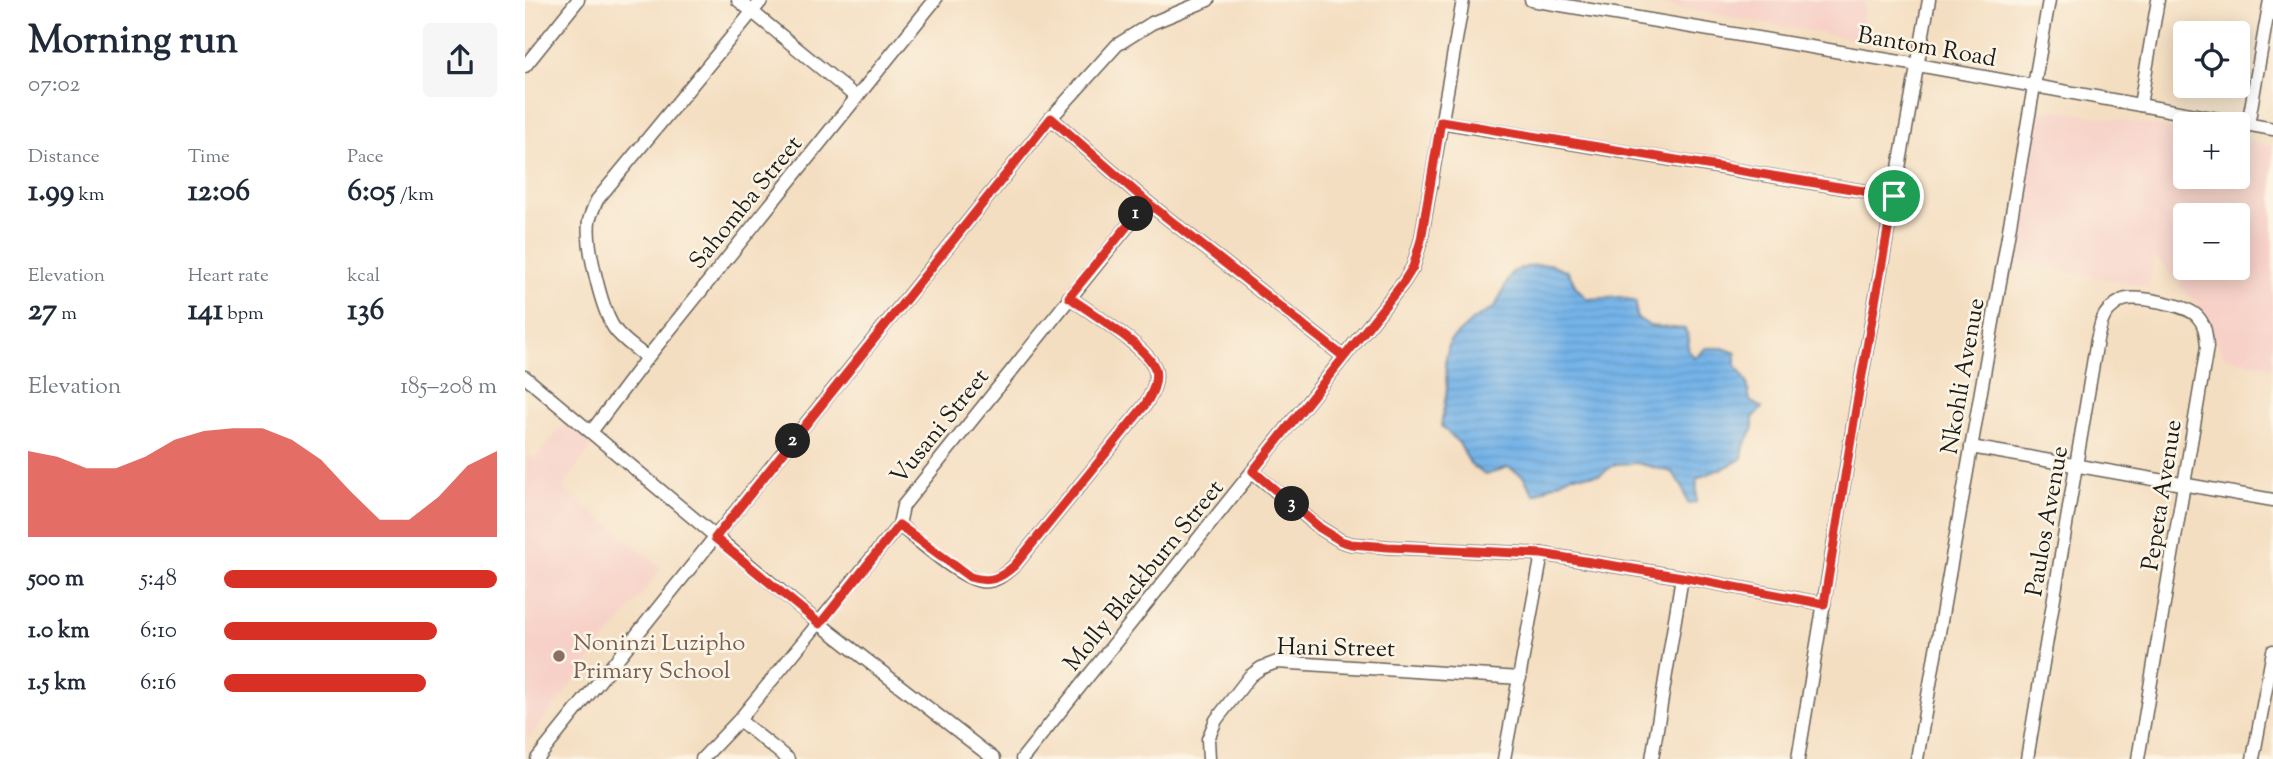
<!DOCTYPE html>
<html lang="en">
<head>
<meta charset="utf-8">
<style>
	:root { --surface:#fff; --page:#f6f6f7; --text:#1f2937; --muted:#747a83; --accent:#d93025 }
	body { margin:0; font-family:"Sorts Mill Goudy",serif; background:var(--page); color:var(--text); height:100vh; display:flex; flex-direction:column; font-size:26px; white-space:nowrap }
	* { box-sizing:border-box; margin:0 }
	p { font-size:23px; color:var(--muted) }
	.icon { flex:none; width:38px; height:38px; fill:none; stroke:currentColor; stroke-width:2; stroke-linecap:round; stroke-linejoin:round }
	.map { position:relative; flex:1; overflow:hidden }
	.sheet { display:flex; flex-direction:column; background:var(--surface); width:525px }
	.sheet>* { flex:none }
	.tools { position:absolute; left:1648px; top:21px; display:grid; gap:14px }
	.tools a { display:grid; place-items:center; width:77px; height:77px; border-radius:7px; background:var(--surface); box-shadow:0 4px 18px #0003; font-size:35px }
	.pin { position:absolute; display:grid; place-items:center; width:60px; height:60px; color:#fff; margin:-30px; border:4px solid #fff; border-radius:50%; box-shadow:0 2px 7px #0007 }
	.km { position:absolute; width:35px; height:35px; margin:-18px; border-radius:50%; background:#222; color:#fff; font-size:19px; line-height:35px; text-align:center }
	.round { display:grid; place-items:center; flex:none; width:74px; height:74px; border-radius:7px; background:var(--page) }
	.overview { display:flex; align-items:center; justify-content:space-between; height:119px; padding:0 28px }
	h1 { font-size:38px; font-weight:700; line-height:52px }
	.stats { display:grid; grid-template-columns:repeat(3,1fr); gap:10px; height:119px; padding:7px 28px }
	.stats div { display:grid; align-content:center }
	.stats b { font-size:30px; font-weight:700 }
	.stats small { font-size:19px; font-weight:400 }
	.stats p { font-size:19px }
	.chart { height:196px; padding:14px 28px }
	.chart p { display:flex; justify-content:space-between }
	.chart svg { width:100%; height:126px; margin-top:7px; fill:var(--accent); opacity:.7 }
	ul { padding:0 28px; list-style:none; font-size:23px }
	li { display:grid; grid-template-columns:112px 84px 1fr; align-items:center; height:52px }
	li i { height:18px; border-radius:9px; background:var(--accent) }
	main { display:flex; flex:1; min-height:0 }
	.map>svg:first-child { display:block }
</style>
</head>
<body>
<main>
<section class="sheet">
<div class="overview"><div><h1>Morning run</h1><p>07:02</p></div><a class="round"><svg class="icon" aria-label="share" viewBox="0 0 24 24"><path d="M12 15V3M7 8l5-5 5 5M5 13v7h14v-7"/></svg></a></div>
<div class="stats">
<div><p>Distance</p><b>1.99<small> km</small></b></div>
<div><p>Time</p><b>12:06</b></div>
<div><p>Pace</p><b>6:05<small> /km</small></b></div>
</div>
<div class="stats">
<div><p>Elevation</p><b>27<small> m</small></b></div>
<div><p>Heart rate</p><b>141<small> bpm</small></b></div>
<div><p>kcal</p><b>136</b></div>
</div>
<div class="chart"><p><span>Elevation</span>185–208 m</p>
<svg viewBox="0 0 160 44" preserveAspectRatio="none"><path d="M0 44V14L10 16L20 20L30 20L40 16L50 10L60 7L70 6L80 6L90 10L100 17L110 28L120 38L130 38L140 30L150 19L160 14V44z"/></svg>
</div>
<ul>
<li><b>500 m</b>5:48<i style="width:100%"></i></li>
<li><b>1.0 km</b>6:10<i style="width:78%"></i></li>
<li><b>1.5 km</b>6:16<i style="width:74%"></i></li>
</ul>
</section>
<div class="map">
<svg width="1748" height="759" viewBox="0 0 1748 759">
	<defs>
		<pattern id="water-rules" width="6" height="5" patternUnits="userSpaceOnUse" patternTransform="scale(1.75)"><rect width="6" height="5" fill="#75b3e8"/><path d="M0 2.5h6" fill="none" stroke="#6599c6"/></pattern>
	</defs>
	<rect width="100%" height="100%" fill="#fcf5e5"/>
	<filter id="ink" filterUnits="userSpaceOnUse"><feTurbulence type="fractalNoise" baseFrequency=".0143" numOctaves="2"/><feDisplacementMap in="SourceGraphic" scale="14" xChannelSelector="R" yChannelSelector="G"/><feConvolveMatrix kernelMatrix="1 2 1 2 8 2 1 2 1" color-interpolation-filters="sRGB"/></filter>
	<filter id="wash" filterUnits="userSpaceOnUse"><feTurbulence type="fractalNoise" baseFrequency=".00686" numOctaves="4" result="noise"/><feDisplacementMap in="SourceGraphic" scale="28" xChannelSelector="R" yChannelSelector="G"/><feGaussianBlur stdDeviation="1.57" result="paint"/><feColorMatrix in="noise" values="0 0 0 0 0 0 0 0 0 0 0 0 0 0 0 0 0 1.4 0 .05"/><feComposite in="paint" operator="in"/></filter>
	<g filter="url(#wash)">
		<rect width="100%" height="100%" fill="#f4dec1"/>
		<!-- built -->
		<g fill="#f7d1c8" fill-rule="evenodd">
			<polygon points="1111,0 1341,0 1334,40"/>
			<path d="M1525,109L1661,131V177H1713V140L1748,146V367L1700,357L1671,303L1630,257L1624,287L1488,262L1512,117ZM1661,215H1713V268H1661Z"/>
			<polygon points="46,416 72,438 38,488 137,568 0,743 0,452 9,459"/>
		</g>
		<!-- water -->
		<path fill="url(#water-rules)" stroke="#486882" stroke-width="2" d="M1025,264L1043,271L1051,287L1062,299L1096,297L1111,302V317L1125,326L1160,329L1164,339L1163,350L1170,358L1181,348H1198L1211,353V365L1222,382L1225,401L1237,408L1228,418V430L1219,446L1217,458C1205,468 1186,471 1172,479L1171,502L1163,504L1158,488L1147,472L1112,463L1091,464L1074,475H1047L1009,495L998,476L983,467L961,475L946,465L934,443L916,426L922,389L920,363L925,341L948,320L970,307L987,272L1005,266Z"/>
	</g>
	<g filter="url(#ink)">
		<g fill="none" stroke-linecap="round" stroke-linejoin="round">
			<defs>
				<g id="minor">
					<polyline points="213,0 331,97"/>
					<polyline points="1006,0 1393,65 1748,129"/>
					<polyline points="0,66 53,0"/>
					<polyline points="1615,105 1633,0"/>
					<polyline points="526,118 622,202 819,357"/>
					<polyline points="916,122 1369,196"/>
					<polyline points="1723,125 1745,0"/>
					<path d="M544,297C563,311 624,348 630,369C633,382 627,394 620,405L490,565C480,574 470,583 456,581C433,577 393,540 374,525L378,506L622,202"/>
					<path d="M122,358C111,348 97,340 89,328C76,308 61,245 64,221C66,213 69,207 72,200L237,0"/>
					<polyline points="0,377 295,624 469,759"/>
					<polyline points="66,432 122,358 410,0"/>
					<polyline points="1446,447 1748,500"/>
					<polyline points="728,472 795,528 816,541 826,544 863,547 1017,554 1157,577 1299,604"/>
					<polyline points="214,720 263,759"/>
					<polyline points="12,759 526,118 592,45 627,23 683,0"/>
					<polyline points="177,759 214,720 374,525"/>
					<polyline points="497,759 878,283 888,267 896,240 938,0"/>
					<polyline points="684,759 683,739 691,720 725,676 736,668 752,662 995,678"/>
					<polyline points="979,759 1017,554"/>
					<polyline points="1127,759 1157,577"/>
					<polyline points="1273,759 1332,403 1404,0"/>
					<polyline points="1392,759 1524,0"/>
					<path d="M1502,759L1572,340C1575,329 1576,318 1584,310C1588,306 1594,302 1598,300C1612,295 1662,305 1672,316C1681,325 1681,336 1682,347L1613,759"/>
					<polyline points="1728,759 1748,651"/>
				</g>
			</defs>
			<!-- minor casing -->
			<use href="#minor" stroke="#686056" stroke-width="15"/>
			<!-- minor -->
			<use href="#minor" stroke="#fff" stroke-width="12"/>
		</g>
	</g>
	<g fill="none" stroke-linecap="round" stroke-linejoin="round" filter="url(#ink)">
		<defs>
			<path id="route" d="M1369,196L916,121L896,240L888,267L878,283L819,357L622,202L544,297C563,311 624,348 630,369C633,382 627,394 620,405L490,565C475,579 464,583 445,577L374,525L295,624L190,538L526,118L622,202L819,357L728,471L795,528L816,541L826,544L863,547L1017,554L1157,577L1299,604L1332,403L1369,196"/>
		</defs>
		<!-- route casing -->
		<use href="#route" stroke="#fff" stroke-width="14"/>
		<!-- route -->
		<use href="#route" stroke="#d93025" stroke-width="9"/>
	</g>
	<!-- markers -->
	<circle fill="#8d6e63" stroke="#fcf5e5" stroke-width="2.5" cx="34" cy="656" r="7"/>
	<g text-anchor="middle" stroke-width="5" stroke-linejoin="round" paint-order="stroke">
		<!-- street labels -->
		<g font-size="24" fill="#1c1c1c" stroke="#fcf5e5">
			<text transform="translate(1402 46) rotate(10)" y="8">Bantom Road</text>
			<text transform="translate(220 202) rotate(-51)" y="8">Sahomba Street</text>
			<text transform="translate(1437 376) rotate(-80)" y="8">Nkohli Avenue</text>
			<text transform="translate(414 426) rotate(-51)" y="8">Vusani Street</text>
			<text transform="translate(1636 495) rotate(-81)" y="8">Pepeta Avenue</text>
			<text transform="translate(1521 521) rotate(-80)" y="8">Paulos Avenue</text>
			<text transform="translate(618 575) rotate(-51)" y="8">Molly Blackburn Street</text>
			<text transform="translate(811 647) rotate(1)" y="8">Hani Street</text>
		</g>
		<!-- education labels -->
		<g font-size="24" fill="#785e54" stroke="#fcf5e5" text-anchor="start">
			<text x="48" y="650">Noninzi Luzipho<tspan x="48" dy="28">Primary School</tspan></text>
		</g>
	</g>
</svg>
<div class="tools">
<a><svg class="icon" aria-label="locate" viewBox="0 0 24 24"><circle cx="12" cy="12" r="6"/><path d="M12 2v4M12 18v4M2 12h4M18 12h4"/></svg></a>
<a>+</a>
<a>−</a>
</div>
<div class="pin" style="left:1369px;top:196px;background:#1e9e55"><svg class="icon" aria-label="arrive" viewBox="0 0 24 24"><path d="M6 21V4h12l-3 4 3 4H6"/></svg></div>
<b class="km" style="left:611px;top:214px">1</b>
<b class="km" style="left:268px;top:441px">2</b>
<b class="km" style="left:767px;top:504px">3</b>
</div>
</main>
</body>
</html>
